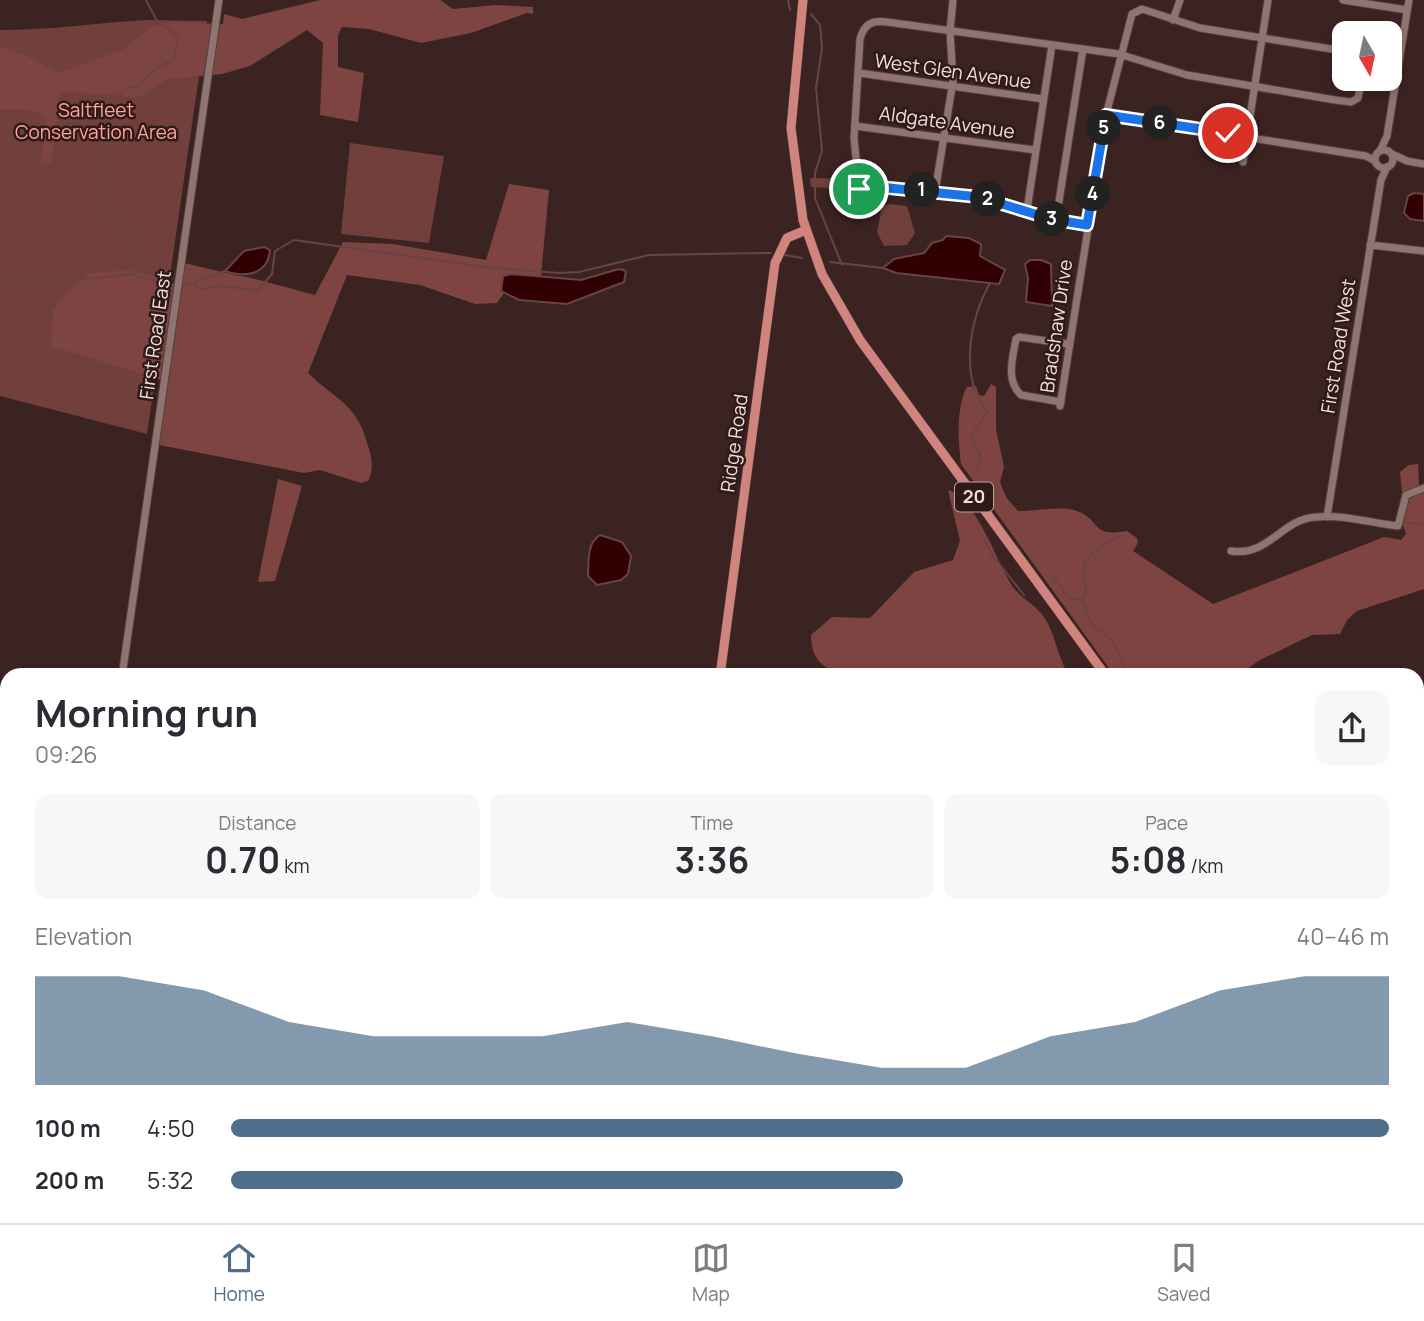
<!DOCTYPE html>
<html lang="en">
<head>
<meta charset="utf-8">
<style>
	:root { --surface:#fff; --page:#f7f7f7; --text:#2b2b33; --muted:#7c7c81; --line:#e1e1e2; --accent:#4f6e8c }
	body { margin:0; font-family:Manrope,sans-serif; background:var(--page); color:var(--text); height:100vh; display:flex; flex-direction:column; font-size:26px; white-space:nowrap }
	* { box-sizing:border-box; margin:0 }
	p { font-size:23px; color:var(--muted) }
	.icon { flex:none; width:38px; height:38px; fill:none; stroke:currentColor; stroke-width:2; stroke-linecap:round; stroke-linejoin:round }
	.map { position:relative; flex:1; overflow:hidden }
	.drawer { position:absolute; left:0px; top:668px; width:1424px; height:555px; display:flex; flex-direction:column; background:var(--surface); border-radius:21px 21px 0 0; box-shadow:0 4px 10px #0003 }
	.drawer>* { flex:none }
	.needle { width:46px; rotate:171deg }
	.controls { position:absolute; left:1332px; top:21px; display:grid; gap:14px }
	.controls a { display:grid; place-items:center; width:70px; height:70px; border-radius:14px; background:var(--surface); box-shadow:0 4px 10px #0003; font-size:35px }
	.pin { position:absolute; display:grid; place-items:center; width:60px; height:60px; color:#fff; margin:-30px; border:4px solid #fff; border-radius:50%; box-shadow:0 2px 7px #0007 }
	.km { position:absolute; width:35px; height:35px; margin:-18px; border-radius:50%; background:#222; color:#fff; font-size:19px; line-height:35px; text-align:center }
	.round { display:grid; place-items:center; flex:none; width:74px; height:74px; border-radius:14px; background:var(--page) }
	.overview { display:flex; align-items:center; justify-content:space-between; height:119px; padding:0 35px }
	h1 { font-size:38px; font-weight:700; line-height:52px }
	.stats { display:grid; grid-template-columns:repeat(3,1fr); gap:10px; height:119px; padding:7px 35px }
	.stats div { display:grid; align-content:center; border-radius:14px; background:var(--page); text-align:center }
	.stats b { font-size:35px; font-weight:700 }
	.stats small { font-size:19px; font-weight:400 }
	.stats p { font-size:19px }
	.chart { height:196px; padding:14px 35px }
	.chart p { display:flex; justify-content:space-between }
	.chart svg { width:100%; height:126px; margin-top:7px; fill:var(--accent); opacity:.7 }
	ul { padding:0 35px; list-style:none; font-size:23px }
	li { display:grid; grid-template-columns:112px 84px 1fr; align-items:center; height:52px }
	li i { height:18px; border-radius:9px; background:var(--accent) }
	.tab-bar { display:flex; justify-content:space-around; align-items:center; height:98px; border-top:2px solid var(--line); background:var(--surface); font-size:19px; color:var(--muted) }
	.tab-bar a { display:grid; justify-items:center; gap:4px }
	.tab-bar .active { color:var(--accent) }
	.map>svg:first-child { display:block }
</style>
</head>
<body>
<div class="map">
<svg width="1424" height="1223" viewBox="0 0 1424 1223">
	<rect width="100%" height="100%" fill="#3b2322"/>
	<!-- built -->
	<polygon fill="#482a27" points="466,1216 649,1216 648,1223 466,1223"/>
	<!-- green -->
	<g fill="#71403c">
		<path d="M146,20L207,21L147,434L0,396V30C51,30 96,23 146,20Z"/>
		<polygon points="350,143 444,156 429,243 341,234"/>
		<polygon points="810,178 853,179 854,190 811,187"/>
		<polygon points="889,204 907,206 915,233 907,245 884,246 877,232 882,207"/>
		<polygon points="905,1216 983,1216 982,1223 904,1223"/>
		<polygon points="1054,1216 1196,1216 1195,1223 1053,1223"/>
		<polygon points="1263,1216 1312,1216 1334,1220 1333,1223 1262,1223"/>
	</g>
	<!-- forest -->
	<g fill="#7d4441">
		<polygon points="320,0 440,0 453,9 496,5 533,7 533,14 527,13 471,33 421,43 369,29 342,27 338,35 338,67 364,73 358,122 320,115 323,43 307,30 250,66 222,74 168,79 139,97 61,91 51,163 41,163 47,118 29,109 0,109 0,47 25,55 60,73 124,49 148,29 166,22 223,24 224,14 242,19"/>
		<path d="M509,184L549,190L541,276L511,274L501,282L504,293L497,303L475,304L420,285L347,275L308,373C338,402 357,402 369,449C372,460 374,470 368,481L361,483L320,470L304,473L159,445L165,381L51,346L53,311L64,296L89,273L132,270L173,284L180,262L239,276C244,275 302,292 315,295L343,242L393,244L486,260Z"/>
		<path d="M991,384L996,387V429L1004,467L1000,482L1006,497L1018,511C1035,511 1058,506 1074,510C1102,518 1089,538 1127,531L1137,538L1138,543L1133,551L1213,604L1384,537L1401,540L1406,534L1398,511L1402,492L1400,472L1409,465L1418,464L1419,485L1424,486V589L1357,611L1347,620L1340,634L1312,635L1260,660L1238,675H1114L961,464C958,442 956,406 967,387L976,386L979,395L984,396Z"/>
		<polygon points="278,479 302,486 275,581 258,582"/>
		<path d="M948,490C977,499 996,562 1013,587C1021,598 1036,605 1044,617C1055,632 1060,666 1070,675H844C822,668 811,659 811,635L832,617L870,618L914,572L953,560L960,541Z"/>
		<polygon points="7,917 7,1062 0,1063 0,918"/>
	</g>
	<!-- water -->
	<g fill="#300003" stroke="#6a4345" stroke-width="2">
		<polygon points="1414,193 1424,194 1424,221 1410,219 1404,213 1408,196"/>
		<polygon points="946,236 969,238 981,244 980,256 1005,270 999,284 896,273 883,268 894,259 924,253 932,243 943,240"/>
		<path d="M264,247L270,250C268,275 245,278 225,271L244,251Z"/>
		<polygon points="1030,260 1041,260 1051,264 1052,306 1026,302 1028,278 1025,264"/>
		<polygon points="619,269 626,271 624,282 567,304 519,300 501,291 503,276 511,274 581,280"/>
		<path d="M600,535L622,542L631,556L628,574L621,580L597,585L588,576C589,562 586,544 600,535Z"/>
	</g>
	<g fill="none" stroke-linecap="round" stroke-linejoin="round">
		<!-- stream -->
		<g stroke="#6a4345" stroke-width="2">
			<polyline points="788,0 790,10"/>
			<polyline points="811,14 820,25 822,48 816,88 822,151 815,173 815,198 842,265"/>
			<polyline points="785,255 802,258"/>
			<polyline points="830,262 883,268"/>
			<path d="M131,274L136,232C123,229 115,231 110,217L111,112L124,88L136,87L154,70L174,59L178,38L156,19L146,0"/>
			<polyline points="0,276 70,281 131,274 171,285"/>
			<polyline points="195,284 201,289 217,286 258,290 272,274 275,251 294,240 492,268 559,273 579,272 649,255 771,253"/>
			<polyline points="183,286 225,271"/>
			<path d="M977,468L981,457L971,436L988,412C958,378 970,319 990,283"/>
			<polyline points="1409,523 1424,524"/>
			<polyline points="985,540 992,555 1024,595"/>
			<polyline points="1054,579 1071,598 1082,600 1093,626 1112,640 1129,676"/>
			<path d="M1082,600C1091,583 1081,581 1084,567C1087,552 1109,541 1123,536"/>
			<polyline points="0,826 7,824"/>
			<polyline points="1123,1223 1125,1216"/>
		</g>
		<defs>
			<g id="minor">
				<polyline points="1343,0 1407,10"/>
				<polyline points="1173,20 1180,0"/>
				<polyline points="859,73 1043,99"/>
				<polyline points="1106,115 1366,156 1375,161"/>
				<polyline points="855,126 1035,150"/>
				<circle cx="1384" cy="159" r="9"/>
				<polyline points="1380,151 1387,136 1409,0"/>
				<polyline points="1392,154 1407,161 1424,164"/>
				<polyline points="1243,162 1268,0"/>
				<polyline points="859,185 979,197 1051,219 1087,225"/>
				<polyline points="935,192 953,81 950,31 953,0"/>
				<path d="M861,207L854,138L860,39C864,24 872,20 887,22L1119,54L1187,75L1335,100L1351,102L1358,98L1362,79"/>
				<polyline points="1027,210 1052,45"/>
				<polyline points="1056,220 1083,49"/>
				<polyline points="1370,245 1424,251"/>
				<path d="M1061,402L1021,395C1005,380 1013,357 1016,339L1019,337L1069,344"/>
				<polyline points="1060,406 1106,115 1132,14 1142,9 1200,28 1344,51"/>
				<polyline points="1327,517 1381,180 1387,167"/>
				<path d="M1231,551C1269,557 1281,519 1316,517C1342,514 1372,523 1398,526L1406,495L1424,488"/>
				<polyline points="122,676 219,0"/>
				<polyline points="1418,767 1424,766"/>
				<polyline points="1418,821 1424,820"/>
				<polyline points="1418,885 1419,875"/>
				<polyline points="1418,952 1424,953"/>
				<polyline points="1418,1015 1424,1015"/>
				<polyline points="1418,1074 1424,1075"/>
				<polyline points="0,1088 7,1088"/>
				<polyline points="1418,1131 1424,1132"/>
				<polyline points="1418,1200 1424,1198"/>
				<polyline points="1404,1216 1406,1223"/>
				<polyline points="43,1223 44,1216"/>
				<polyline points="99,1223 100,1216"/>
				<polyline points="154,1223 154,1216"/>
				<polyline points="209,1223 211,1216"/>
				<polyline points="555,1223 556,1216"/>
				<polyline points="643,1223 644,1216"/>
				<polyline points="705,1223 706,1216"/>
				<polyline points="759,1223 760,1216"/>
				<polyline points="819,1223 820,1216"/>
				<polyline points="874,1223 875,1216"/>
				<polyline points="1010,1223 1011,1216"/>
			</g>
			<g id="major">
				<polyline points="803,0 791,128 803,220 822,274 860,340 1106,676"/>
				<polyline points="720,676 775,263 787,238 806,230"/>
				<polyline points="0,918 7,917"/>
				<polyline points="0,981 7,984"/>
				<polyline points="359,1216 361,1223"/>
				<polyline points="449,1223 487,1217 522,1223"/>
				<polyline points="1203,1223 1204,1216"/>
			</g>
		</defs>
		<!-- minor casing -->
		<use href="#minor" stroke="#533f3e" stroke-width="9"/>
		<!-- major casing -->
		<use href="#major" stroke="#533f3e" stroke-width="10"/>
		<!-- minor -->
		<use href="#minor" stroke="#907471" stroke-width="7"/>
		<!-- major -->
		<use href="#major" stroke="#d1837e" stroke-width="9"/>
		<!-- rail -->
		<g stroke="#b6a2a1" stroke-width="2" stroke-dasharray="14 7" stroke-linecap="butt">
			<polyline points="1418,725 1424,724"/>
			<polyline points="0,1007 7,1006"/>
		</g>
	</g>
	<g fill="none" stroke-linecap="round" stroke-linejoin="round">
		<defs>
			<polyline id="route" points="859,189 859,185 979,197 1051,219 1087,225 1106,115 1228,133"/>
		</defs>
		<!-- route casing -->
		<use href="#route" stroke="#fff" stroke-width="14"/>
		<!-- route -->
		<use href="#route" stroke="#1a73e8" stroke-width="9"/>
	</g>
	<g text-anchor="middle" stroke-width="5" stroke-linejoin="round" paint-order="stroke">
		<!-- shield labels -->
		<rect fill="#301a18" stroke="#b6a4a3" stroke-width="2" x="955" y="482.5" width="38" height="29" rx="5"/>
		<g font-size="18" font-weight="bold" fill="#f0dfde">
			<text x="974" y="503">20</text>
		</g>
		<!-- street labels -->
		<g font-size="19" fill="#f0dfde" stroke="#301a18">
			<text transform="translate(953 71) rotate(8)" y="7">West Glen Avenue</text>
			<text transform="translate(947 122) rotate(8)" y="7">Aldgate Avenue</text>
			<text transform="translate(1056 326) rotate(-82)" y="7">Bradshaw Drive</text>
			<text transform="translate(155 335) rotate(-82)" y="7">First Road East</text>
			<text transform="translate(1338 346) rotate(-81)" y="7">First Road West</text>
			<text transform="translate(734 443) rotate(-82)" y="7">Ridge Road</text>
		</g>
		<!-- park labels -->
		<g font-size="19" fill="#ffa49d" stroke="#301a18">
			<text x="96" y="117">Saltfleet<tspan x="96" dy="22">Conservation Area</tspan></text>
		</g>
	</g>
</svg>
<div class="controls">
<a><svg class="needle" viewBox="-14 -14 28 28"><path d="M0-13l5 13h-10z" fill="#e53935"/><path d="M0 13l5-13h-10z" fill="#7c7c81"/></svg></a>
</div>
<div class="pin" style="left:859px;top:189px;background:#1e9e55"><svg class="icon" aria-label="arrive" viewBox="0 0 24 24"><path d="M6 21V4h12l-3 4 3 4H6"/></svg></div>
<div class="pin" style="left:1228px;top:133px;background:#d93025"><svg class="icon" aria-label="check" viewBox="0 0 24 24"><path d="M5 12l5 5 9-10"/></svg></div>
<b class="km" style="left:922px;top:190px">1</b>
<b class="km" style="left:988px;top:199px">2</b>
<b class="km" style="left:1052px;top:219px">3</b>
<b class="km" style="left:1093px;top:194px">4</b>
<b class="km" style="left:1104px;top:128px">5</b>
<b class="km" style="left:1160px;top:123px">6</b>
<section class="drawer">
<div class="overview"><div><h1>Morning run</h1><p>09:26</p></div><a class="round"><svg class="icon" aria-label="share" viewBox="0 0 24 24"><path d="M12 15V3M7 8l5-5 5 5M5 13v7h14v-7"/></svg></a></div>
<div class="stats">
<div><p>Distance</p><b>0.70<small> km</small></b></div>
<div><p>Time</p><b>3:36</b></div>
<div><p>Pace</p><b>5:08<small> /km</small></b></div>
</div>
<div class="chart"><p><span>Elevation</span>40–46 m</p>
<svg viewBox="0 0 160 44" preserveAspectRatio="none"><path d="M0 44V6L10 6L20 11L30 22L40 27L50 27L60 27L70 22L80 27L90 33L100 38L110 38L120 27L130 22L140 11L150 6L160 6V44z"/></svg>
</div>
<ul>
<li><b>100 m</b>4:50<i style="width:100%"></i></li>
<li><b>200 m</b>5:32<i style="width:58%"></i></li>
</ul>
</section>
</div>
<nav class="tab-bar">
<a class="active"><svg class="icon" aria-label="home" viewBox="0 0 24 24"><path d="M3 11l9-7 9 7M6 9v11h12V9"/></svg>Home</a>
<a><svg class="icon" aria-label="map" viewBox="0 0 24 24"><path d="M3 6l6-2 6 2 6-2v14l-6 2-6-2-6 2zM9 4v14M15 6v14"/></svg>Map</a>
<a><svg class="icon" aria-label="saved" viewBox="0 0 24 24"><path d="M7 4h10v16l-5-4-5 4z"/></svg>Saved</a>
</nav>
</body>
</html>
